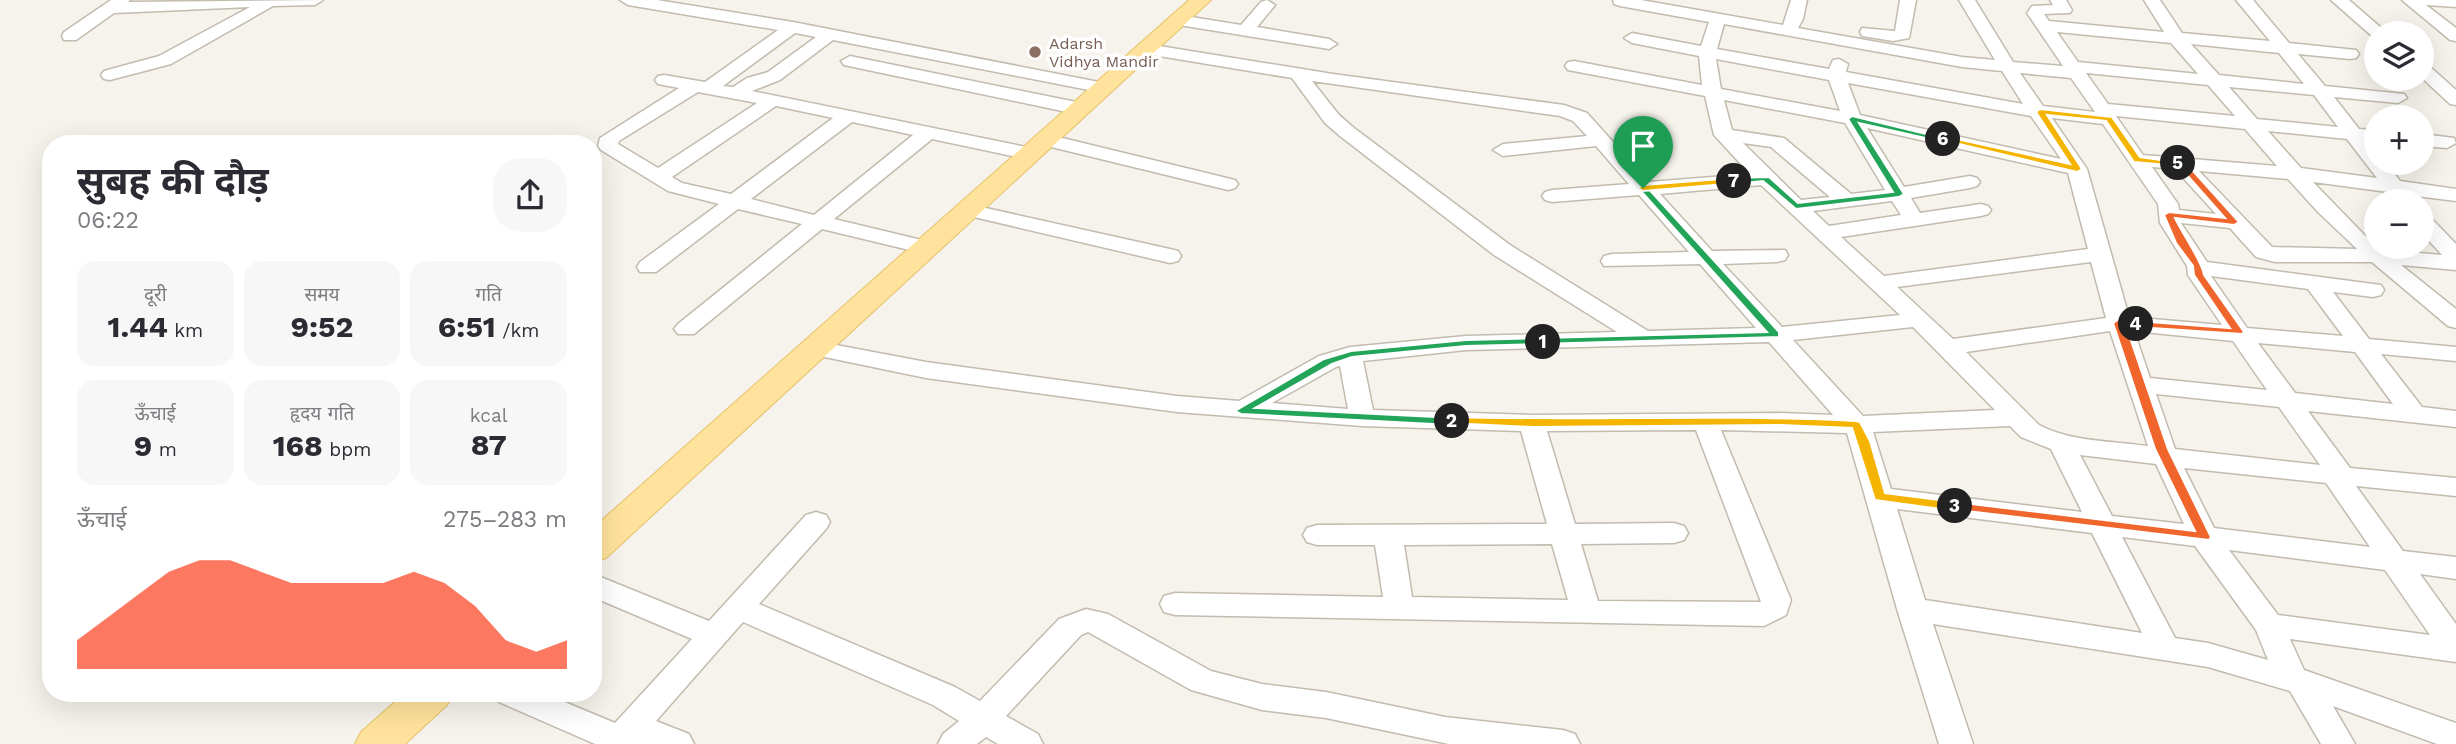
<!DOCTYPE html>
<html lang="hi">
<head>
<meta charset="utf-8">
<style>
	:root { --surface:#fff; --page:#f7f7f7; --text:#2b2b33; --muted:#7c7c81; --accent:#fc3f1d }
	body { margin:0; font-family:"Work Sans","Noto Sans Devanagari",sans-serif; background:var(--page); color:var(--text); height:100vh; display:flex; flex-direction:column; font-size:26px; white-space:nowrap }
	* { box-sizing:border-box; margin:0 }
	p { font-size:23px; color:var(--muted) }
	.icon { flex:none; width:38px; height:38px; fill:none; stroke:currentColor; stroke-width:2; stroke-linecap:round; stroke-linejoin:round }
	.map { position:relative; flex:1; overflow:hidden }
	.sheet { position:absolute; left:42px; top:135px; width:560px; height:567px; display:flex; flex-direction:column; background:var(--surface); border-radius:28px; box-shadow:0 7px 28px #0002 }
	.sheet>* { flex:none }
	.controls { position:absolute; left:2364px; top:21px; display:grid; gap:14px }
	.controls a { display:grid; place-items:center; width:70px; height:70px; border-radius:50%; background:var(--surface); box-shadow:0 7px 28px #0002; font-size:35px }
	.pin { position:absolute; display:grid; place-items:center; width:60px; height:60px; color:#fff; margin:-72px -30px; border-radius:50% 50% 50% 0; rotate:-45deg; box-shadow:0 0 7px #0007 }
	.pin .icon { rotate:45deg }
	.km { position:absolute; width:35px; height:35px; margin:-18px; border-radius:50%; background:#222; color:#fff; font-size:19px; line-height:35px; text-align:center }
	.round { display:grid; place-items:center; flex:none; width:74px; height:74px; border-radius:28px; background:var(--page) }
	.overview { display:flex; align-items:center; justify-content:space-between; height:119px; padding:0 35px }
	h1 { font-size:38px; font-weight:700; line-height:52px }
	.figures { display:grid; grid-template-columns:repeat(3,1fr); gap:10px; height:119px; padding:7px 35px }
	.figures div { display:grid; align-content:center; border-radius:18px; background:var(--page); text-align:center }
	.figures b { font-size:30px; font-weight:700 }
	.figures small { font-size:19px; font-weight:400 }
	.figures p { font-size:19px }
	.chart { height:196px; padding:14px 35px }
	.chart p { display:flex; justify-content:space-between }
	.chart svg { width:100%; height:126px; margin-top:7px; fill:var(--accent); opacity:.7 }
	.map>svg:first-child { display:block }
</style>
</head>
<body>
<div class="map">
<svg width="2456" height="744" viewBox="0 0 2456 744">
	<rect width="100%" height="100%" fill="#f6f3ec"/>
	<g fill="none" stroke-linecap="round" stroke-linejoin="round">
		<defs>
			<g id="minor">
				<polygon points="111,0 130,0 128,2 323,0 315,5 273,6 171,64 110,80 104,79 101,75 104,71 159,56 250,7 114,13 76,40 64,40 62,36 64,32"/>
				<path d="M620,0H657L793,22L1104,83L1113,88L1104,93L833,40L780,80L752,91L1031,148L1041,154L1031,160L932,139L834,219L934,243L937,248L934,253L926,254L822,229L694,334H678L674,329L678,324L802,224L738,209L656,272H640L637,267L640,262L719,204L668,191L601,150L598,146L600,138L679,88L658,84L655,80L658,76L664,75L705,82L778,30L628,5ZM795,33L816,37L768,72L747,78L733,87L723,86ZM698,92L757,103L658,168L618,144L619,141ZM776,106L833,118L731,194L682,183L672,177ZM852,122L913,135L814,215L751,199Z"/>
				<polygon points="1267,0 1275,5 1257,27 1329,39 1337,44 1329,49 1179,25 1171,20 1179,15 1241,25 1261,2"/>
				<path d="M1613,0H1641L1783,25L1791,0H1807L1803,19L1798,28L1962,57L1995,60L1959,0H1975L2013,62L2063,66L2027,13L2032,6L2053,5L2050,0H2066L2072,10L2070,13L2044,14L2049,21L2164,32L2144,0H2160L2182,33L2270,41L2236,0H2253L2289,43L2356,50L2359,54L2356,58L2350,59L2298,54L2325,86L2404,94L2407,98L2398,103L2334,97L2359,129L2376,130V142L2369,141L2376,151V163H2386L2400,181L2456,189V201L2408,195L2399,199L2392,197L2388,192L2313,182L2376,247L2383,250L2442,255L2422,233V214L2429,216L2456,244V270L2401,265L2456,309V328L2448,326L2372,262H2275L2256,257L2230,228L2181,223L2207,262L2381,285L2384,290L2381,295L2373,297L2333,292L2369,339L2456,347V361L2381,354L2422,407L2456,411V427L2308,411L2350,468L2456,478V496L2356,486L2403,551L2456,557V579L2420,574L2456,624V662L2290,639L2304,670L2456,723V744H2437L2333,706L2355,744H2321L2290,691L2208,667L1933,624L1973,744H1939L1897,609L1847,433L1721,430L1791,600L1786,615L1764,626L1175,615L1164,612L1160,604L1164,596L1175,593L1383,597L1375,545H1317L1307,542L1303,535L1307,528L1317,525L1547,524L1521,431L1362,426L1177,412L926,378L815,355L807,353L803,348L807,343L815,341L926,362L1177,396L1239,401L1319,356L1350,347L1466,336L1617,332L1494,255L1340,136L1325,123L1292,78L1147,54L1138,49L1147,44L1333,74L1564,105L1587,113L1649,182L1750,174L1714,135L1705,96L1568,70L1565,66L1568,62L1574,61L1702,85L1699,56L1632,43L1624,38L1632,33L1701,46L1709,22L1620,6L1614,4ZM1724,24L1962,67L2002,71L2023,104L1846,72L1848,64L1839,59L1833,60L1829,69L1717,49ZM2057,32L2171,43L2198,74L2078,62ZM2191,44L2279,53L2304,84L2219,75ZM1716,59L1829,80L1840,111L1721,89ZM2020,73L2071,78L2095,112L2043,106ZM2086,73L2208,85L2235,116L2108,104ZM1312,81L1560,116L1573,121L1587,136L1503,144L1493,150L1503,156L1596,146L1629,184L1552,190L1545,192L1542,196L1545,200L1552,202L1639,195L1689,252L1612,254L1604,256L1601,261L1604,266L1700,264L1756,328L1648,331L1510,245L1354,128L1339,115ZM1848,83L2031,116L2061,159L1860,115ZM2229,87L2314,95L2338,127L2257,119ZM1724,100L1845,123L1885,190L1851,194L1784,138L1732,130ZM2116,116L2245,129L2277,166L2143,155ZM2052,118L2103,124L2158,204L2160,223L2187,266L2188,275L2222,325L2129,317L2087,169ZM1867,128L2068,173L2088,249L1884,276L1841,237L1981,216L1988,214L1991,210L1988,206L1981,204L1920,213L1911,198L1970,188L1977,186L1980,182L1977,178L1970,176L1904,187ZM2268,131L2347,139L2377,178L2301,168ZM1743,143L1771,147L1830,197L1801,200ZM2152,167L2175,169L2216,214L2179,210L2178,204ZM2199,171L2288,179L2318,212L2357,249L2272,247ZM1761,185L1900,315L1782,327L1723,264L1777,262L1785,260L1788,255L1785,250L1712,251L1660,194ZM1892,201L1901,215L1829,226L1813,211ZM2091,262L2106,318L1953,339L1897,287ZM2211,276L2308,289L2343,336L2247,328ZM1913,327L1995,410L1863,416L1793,340ZM2110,331L2148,446C2112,441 2071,442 2039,425L1966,352ZM2134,331L2233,341L2267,390L2150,378ZM1769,342L1833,415L1781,413L1532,415L1373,410L1363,361L1466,350ZM2258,343L2355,352L2393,404L2295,393ZM1340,366L1348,409L1272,403L1336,367ZM2156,394L2279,407L2320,465L2175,449ZM2010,426L2021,437L2051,449L2082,512L1891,489L1873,432ZM1696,430L1761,602L1598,601L1581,544L1674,543L1684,540L1688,533L1684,526L1674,523L1575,524L1547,431ZM2080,455L2156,464L2184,524L2112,516ZM2184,468L2326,483L2370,547L2214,528ZM1897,509L2092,533L2142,633L1925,600ZM2122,537L2195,546L2256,630L2268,660L2208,643L2175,638ZM1552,544L1568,600L1412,597L1404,545ZM2229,550L2385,570L2430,635L2278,615Z"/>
				<polygon points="1900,0 1916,0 1909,38 1893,41 1862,36 1860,32 1862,28 1895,31"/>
				<polygon points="2331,0 2349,0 2387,33 2376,33 2376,37 2373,37"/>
				<polygon points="2402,0 2456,0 2456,7 2426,5 2456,28 2456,41 2450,40"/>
				<polygon points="850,56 1081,103 1090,109 1081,115 844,65 841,61"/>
				<polygon points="2422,64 2428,65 2456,90 2456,105 2450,104 2422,78"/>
				<polygon points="1046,134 1235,180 1238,184 1235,188 1228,190 1039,144 1036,140"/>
				<polygon points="2422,134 2454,138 2456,143 2447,148 2422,146"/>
				<polygon points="968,204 1170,249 1178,251 1181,256 1178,261 1170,263 961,214 958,210 961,206"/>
				<polygon points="816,512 826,515 830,522 826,529 759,604 955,687 980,701 1059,619 1086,609 1108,614 1211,671 1262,684 1326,692 1445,717 1563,730 1575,734 1580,744 1449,744 1326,718 1262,710 1191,690 1088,632 1081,635 1006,716 1038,734 1043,744 998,744 986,737 977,744 938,744 943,734 959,721 933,705 743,622 656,721 689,734 694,744 595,744 499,702 494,693 543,693 615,723 692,639 593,597 593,574 709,621 806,515"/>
			</g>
			<g id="major">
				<polygon points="1189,0 1211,0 606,558 593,562 593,528"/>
				<polygon points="405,693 453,693 447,705 405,744 355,744 361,732"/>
			</g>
		</defs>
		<!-- minor casing -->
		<use href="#minor" stroke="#c2bbae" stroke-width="3"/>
		<!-- major casing -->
		<use href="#major" stroke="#e6c16a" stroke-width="2"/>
		<!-- minor -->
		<use href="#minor" fill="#fff" fill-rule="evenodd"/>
		<!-- major -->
		<use href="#major" fill="#ffe39c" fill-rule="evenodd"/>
	</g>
	<!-- split-1 -->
	<polygon fill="#22a559" stroke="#fff" stroke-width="2" points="1640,186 1646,186 1779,332 1779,337 1539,344 1539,339 1543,338 1767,332 1640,190"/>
	<!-- split-2 -->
	<polygon fill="#22a559" stroke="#fff" stroke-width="2" points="1543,338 1547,339 1547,344 1466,346 1352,357 1332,364 1255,408 1456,418 1456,423 1452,425 1241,414 1235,411 1324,359 1351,351 1466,340"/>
	<!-- split-3 -->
	<path fill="#f5b400" stroke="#fff" stroke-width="2" d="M1452,417C1587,421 1721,414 1856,421L1860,422L1870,441L1885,493L1955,502L1961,506L1955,511L1875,500L1852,428L1781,425L1532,427L1448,423V418Z"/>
	<!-- split-4 -->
	<polygon fill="#f0652b" stroke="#fff" stroke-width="2" points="2119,319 2142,324 2136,327 2126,326 2168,449 2211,537 2209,540 1950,509 1950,503 1955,502 2195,531 2155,449 2113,323"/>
	<!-- split-5 -->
	<path fill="#f0652b" stroke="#fff" stroke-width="2" d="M2174,162H2185L2239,222L2234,225L2175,218C2182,233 2203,263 2204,275L2244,332L2242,334L2136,327L2131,324L2136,321L2230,328L2194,275L2193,266L2176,243L2164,215L2169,212L2225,218L2179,166L2174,165Z"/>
	<!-- split-6 -->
	<polygon fill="#f5b400" stroke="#fff" stroke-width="2" points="2040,109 2112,117 2140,157 2182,163 2178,166 2134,162 2106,121 2047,115 2082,169 2077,172 1938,139 1943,136 2070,164 2036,112"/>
	<!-- split-7 -->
	<polygon fill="#22a559" stroke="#fff" stroke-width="2" points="1852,116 1947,139 1943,142 1859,123 1904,194 1899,197 1796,209 1763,181 1734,184 1730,181 1734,178 1769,177 1798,203 1893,192 1848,119"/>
	<!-- split-8 -->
	<polygon fill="#f5b400" stroke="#fff" stroke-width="2" points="1734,178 1739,181 1738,183 1643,191 1638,188 1643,185"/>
	<!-- markers -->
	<circle fill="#8d6e63" stroke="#fff" stroke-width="2.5" cx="1035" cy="52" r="7"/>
	<g text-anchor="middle" stroke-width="7" stroke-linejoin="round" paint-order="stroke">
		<!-- far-education labels -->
		<g font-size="16" fill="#785e54" stroke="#fff" text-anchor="start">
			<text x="1049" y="49">Adarsh<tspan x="1049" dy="18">Vidhya Mandir</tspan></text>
		</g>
	</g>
</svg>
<div class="controls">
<a><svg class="icon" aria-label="layers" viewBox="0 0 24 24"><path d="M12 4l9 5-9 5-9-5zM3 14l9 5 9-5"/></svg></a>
<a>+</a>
<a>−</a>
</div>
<div class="pin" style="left:1643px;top:188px;background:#1e9e55"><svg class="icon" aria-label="arrive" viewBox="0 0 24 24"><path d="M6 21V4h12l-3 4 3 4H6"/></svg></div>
<b class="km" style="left:1543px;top:342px">1</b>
<b class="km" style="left:1452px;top:421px">2</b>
<b class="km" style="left:1955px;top:506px">3</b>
<b class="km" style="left:2136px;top:324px">4</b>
<b class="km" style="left:2178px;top:163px">5</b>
<b class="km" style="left:1943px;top:139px">6</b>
<b class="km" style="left:1734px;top:181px">7</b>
<section class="sheet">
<div class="overview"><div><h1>सुबह की दौड़</h1><p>06:22</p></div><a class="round"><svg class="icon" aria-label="share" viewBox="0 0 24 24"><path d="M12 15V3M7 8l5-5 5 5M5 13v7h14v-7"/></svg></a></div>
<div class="figures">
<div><p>दूरी</p><b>1.44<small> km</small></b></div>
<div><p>समय</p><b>9:52</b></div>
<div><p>गति</p><b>6:51<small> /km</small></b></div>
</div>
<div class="figures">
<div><p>ऊँचाई</p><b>9<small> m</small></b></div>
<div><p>हृदय गति</p><b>168<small> bpm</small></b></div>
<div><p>kcal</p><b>87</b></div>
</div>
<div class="chart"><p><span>ऊँचाई</span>275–283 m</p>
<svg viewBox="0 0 160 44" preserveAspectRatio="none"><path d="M0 44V34L10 26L20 18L30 10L40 6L50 6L60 10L70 14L80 14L90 14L100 14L110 10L120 14L130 22L140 34L150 38L160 34V44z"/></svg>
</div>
</section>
</div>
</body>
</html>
